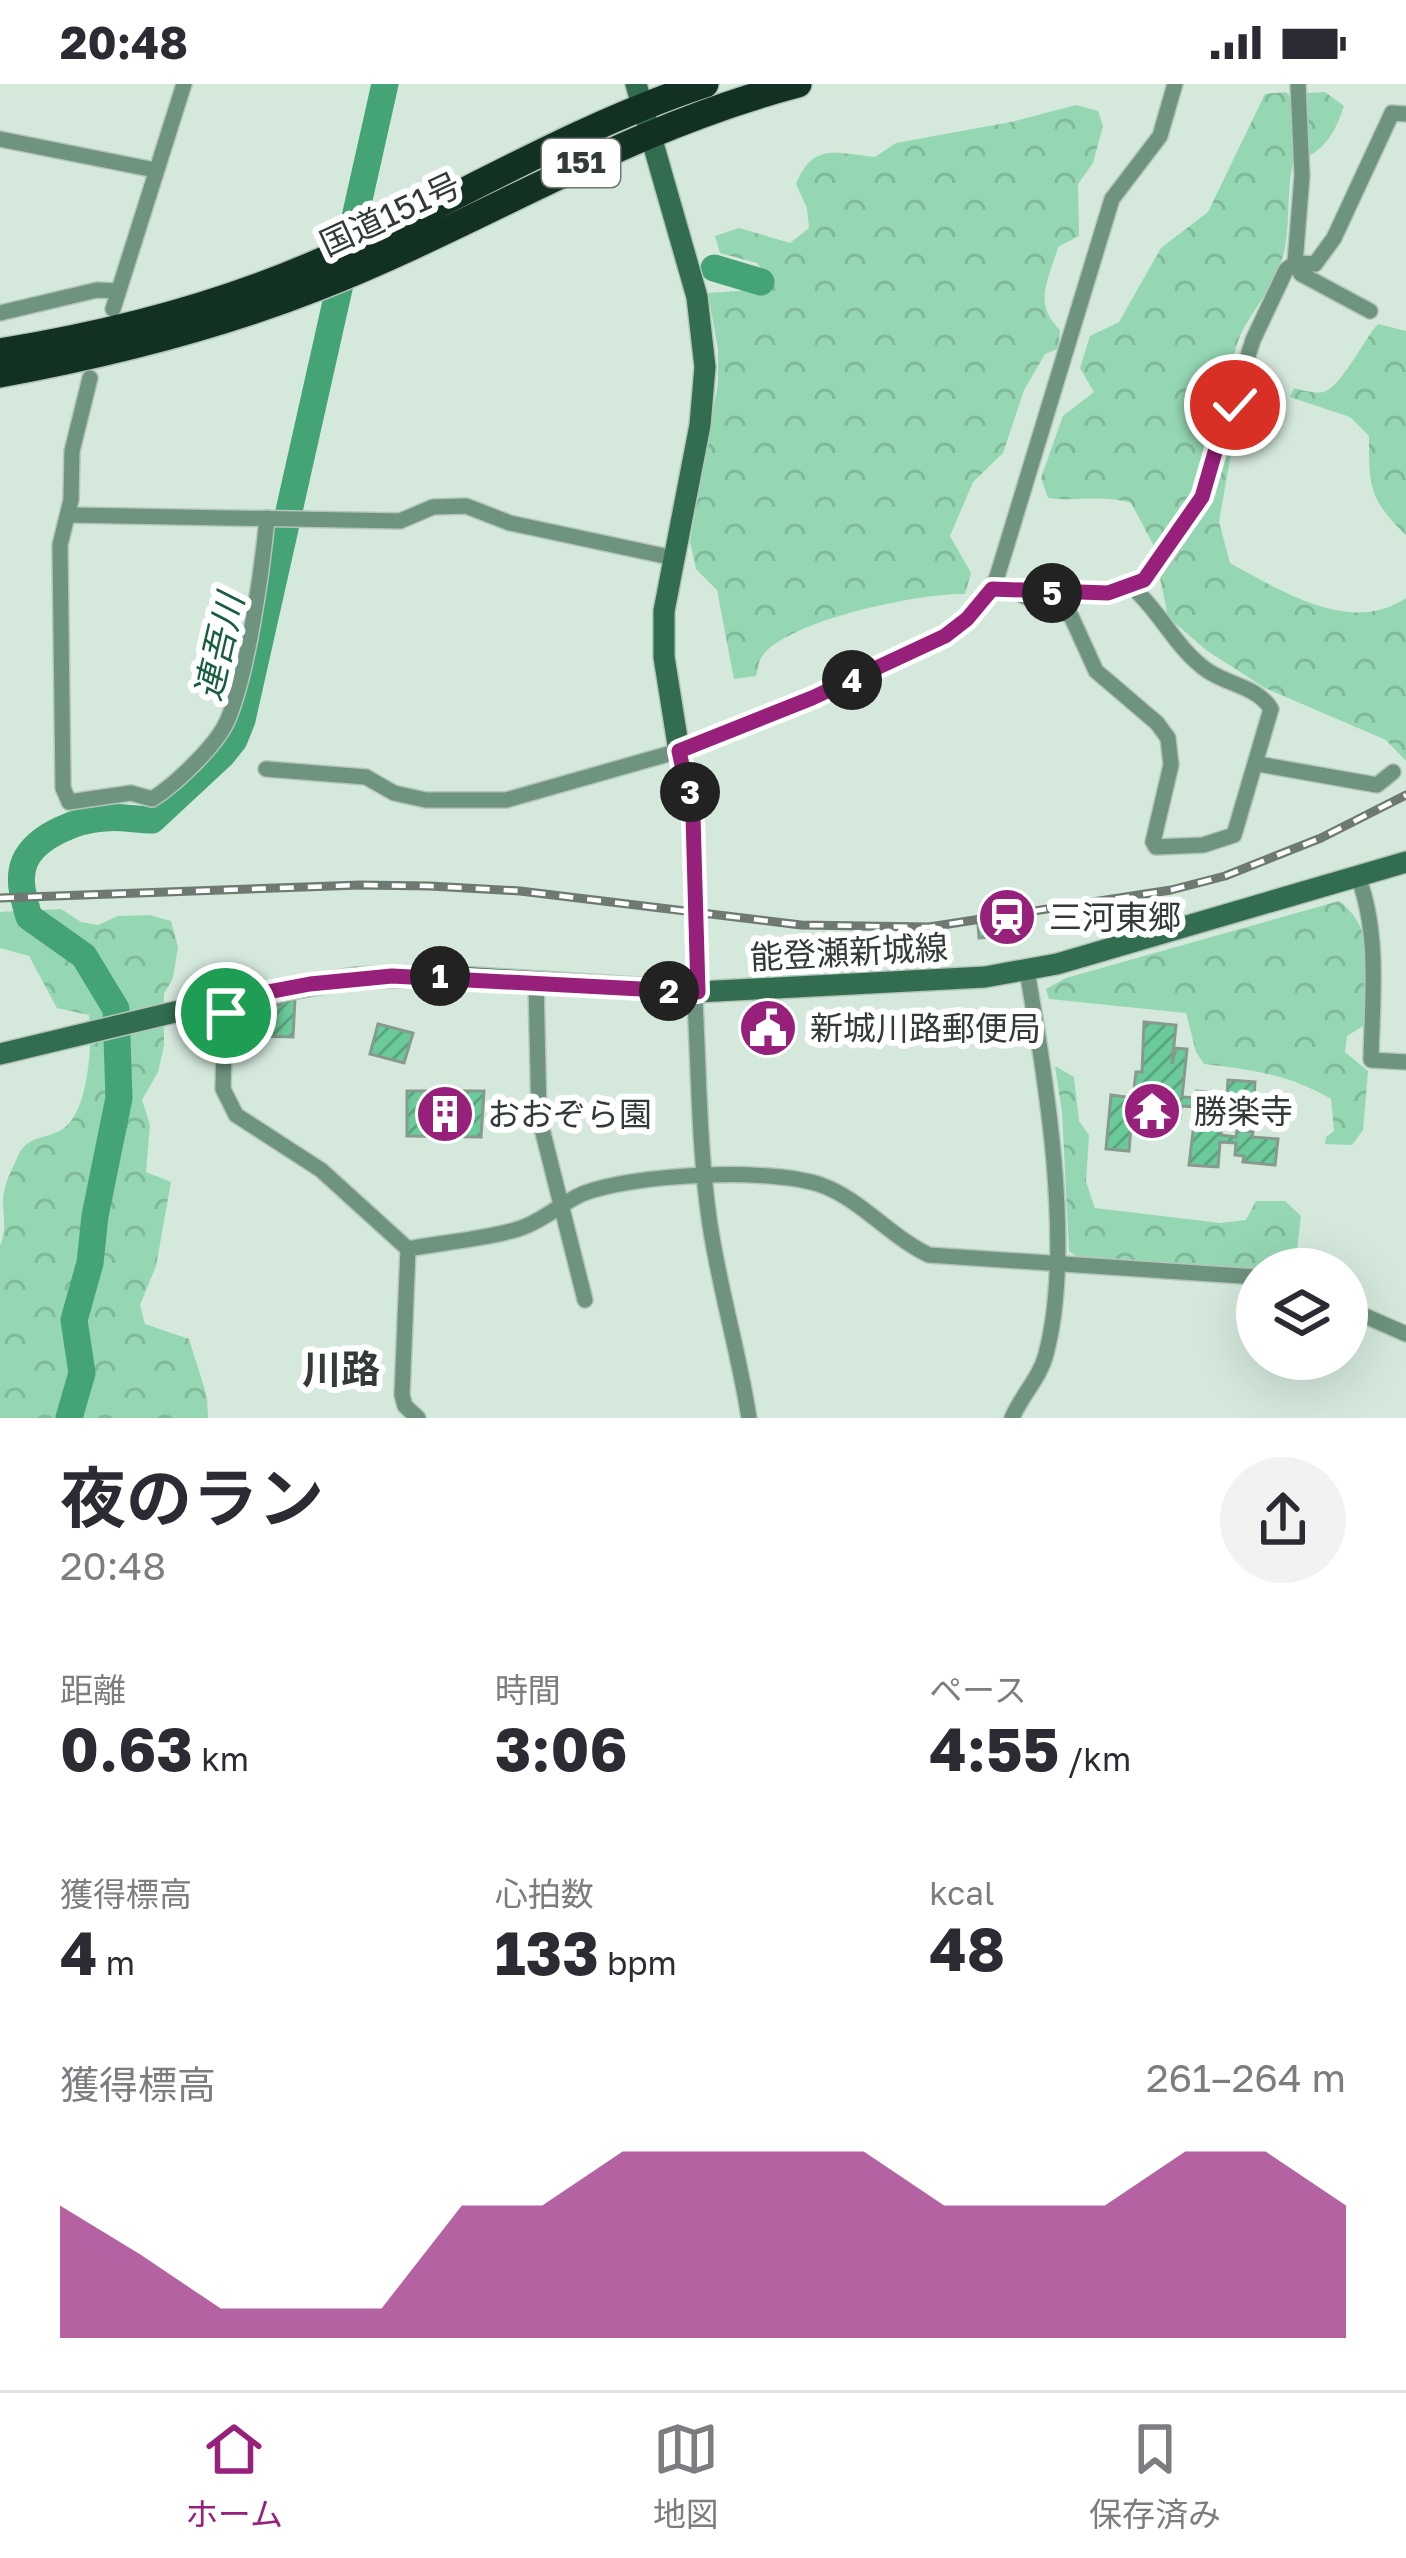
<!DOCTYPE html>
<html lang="ja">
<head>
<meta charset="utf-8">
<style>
	:root { --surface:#fff; --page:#f2f2f3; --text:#2b2b33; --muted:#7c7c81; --line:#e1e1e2; --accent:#97207b }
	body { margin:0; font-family:"Golos Text","Noto Sans JP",sans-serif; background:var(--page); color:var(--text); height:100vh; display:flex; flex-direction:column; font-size:45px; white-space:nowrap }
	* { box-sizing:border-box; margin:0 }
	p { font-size:39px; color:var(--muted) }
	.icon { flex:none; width:66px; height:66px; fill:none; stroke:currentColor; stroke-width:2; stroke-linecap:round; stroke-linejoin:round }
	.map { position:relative; height:1334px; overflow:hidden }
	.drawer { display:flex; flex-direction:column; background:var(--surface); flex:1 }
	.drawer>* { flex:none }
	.fabs { position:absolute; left:1236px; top:1164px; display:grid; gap:24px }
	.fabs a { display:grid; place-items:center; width:132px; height:132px; border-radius:50%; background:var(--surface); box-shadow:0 12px 48px #0002; font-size:60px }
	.pin { position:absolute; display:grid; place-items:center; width:102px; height:102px; color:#fff; margin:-51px; border:6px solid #fff; border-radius:50%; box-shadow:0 3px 12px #0007 }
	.km { position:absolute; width:60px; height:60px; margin:-30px; border-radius:50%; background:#222; color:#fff; font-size:33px; line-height:60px; text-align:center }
	.round { display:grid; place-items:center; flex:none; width:126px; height:126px; border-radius:63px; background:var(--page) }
	.head { display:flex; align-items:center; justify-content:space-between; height:204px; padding:0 60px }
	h1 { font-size:66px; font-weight:700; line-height:90px }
	.stats { display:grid; grid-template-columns:repeat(3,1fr); gap:18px; height:204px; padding:12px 60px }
	.stats div { display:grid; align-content:center }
	.stats b { font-size:60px; font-weight:700 }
	.stats small { font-size:33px; font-weight:400 }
	.stats p { font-size:33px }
	.chart { height:336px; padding:24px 60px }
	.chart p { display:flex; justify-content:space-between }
	.chart svg { width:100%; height:216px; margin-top:12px; fill:var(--accent); opacity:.7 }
	.status { display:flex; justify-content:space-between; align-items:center; height:84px; padding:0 60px; background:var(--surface); direction:ltr }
	.status svg { height:33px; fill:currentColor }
	.menu { display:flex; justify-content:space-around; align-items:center; height:168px; border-top:3px solid var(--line); background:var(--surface); font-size:33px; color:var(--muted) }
	.menu a { display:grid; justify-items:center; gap:6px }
	.menu .active { color:var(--accent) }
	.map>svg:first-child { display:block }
</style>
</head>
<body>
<div class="status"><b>20:48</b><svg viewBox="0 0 49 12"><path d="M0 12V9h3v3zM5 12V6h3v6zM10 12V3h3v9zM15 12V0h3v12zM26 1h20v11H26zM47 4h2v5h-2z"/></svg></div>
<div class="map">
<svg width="1406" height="1334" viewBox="0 0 1406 1334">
	<defs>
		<pattern id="forest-crowns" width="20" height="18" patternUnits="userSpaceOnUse" patternTransform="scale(3)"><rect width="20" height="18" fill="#95d7b3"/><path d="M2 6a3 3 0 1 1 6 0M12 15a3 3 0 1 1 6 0" fill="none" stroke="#81b99b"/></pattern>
		<pattern id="building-hatch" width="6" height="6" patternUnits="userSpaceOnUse" patternTransform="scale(3)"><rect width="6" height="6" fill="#6bca99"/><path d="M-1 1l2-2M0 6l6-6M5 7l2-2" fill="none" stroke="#59a57e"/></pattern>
	</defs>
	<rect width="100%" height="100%" fill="#d4e8dc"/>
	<!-- forest -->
	<g fill="url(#forest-crowns)">
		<path d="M1286,8L1294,17L1308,9L1325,8L1344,22C1334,52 1323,69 1293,79C1286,109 1291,144 1283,172C1263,236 1211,250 1245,325L1233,358L1219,438L1230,479C1280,506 1351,552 1406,514V677L1386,656L1265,604L1206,566L1168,533L1153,460L1131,419C1103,410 1078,418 1048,414L1041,394L1063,332L1094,308L1080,284L1090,252L1119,238L1161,164L1208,128L1265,10Z"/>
		<path d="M1076,21L1098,27L1103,42L1093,79L1078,100L1079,152L1058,163C1049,196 1032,219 1060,246L1058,265L1045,270L1024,306L1003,369L973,398L950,452L971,489L965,510C923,508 782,537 761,574C758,579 758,586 756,592L734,595L717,506L696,485L690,458L718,299V265L708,209L752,206L769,195L757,179L720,169L715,152L739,144L790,159L809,144L807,124L796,100C813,58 836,69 875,73L896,59L1011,38Z"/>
		<path d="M1378,240L1406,247V451C1369,415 1369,403 1369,352L1350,333L1290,313L1294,304C1302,306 1315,310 1323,308C1340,305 1364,255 1378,240Z"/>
		<path d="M1339,817C1379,846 1367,899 1363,942L1347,952L1345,968L1368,987L1363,1046L1352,1061L1325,1060L1326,1053L1334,1047L1331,1015C1292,991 1249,985 1204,980L1196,968L1186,929L1049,915L1046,905L1066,894Z"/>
		<path d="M61,825L81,838L98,841L118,832L149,831L171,837L178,863L173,894L164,910V962L158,988L142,1016L150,1041L146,1088L171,1098L156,1182L140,1221L145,1240L189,1255L207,1313L208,1334H0V1162C7,1146 3,1134 3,1117C3,1103 12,1085 18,1072C27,1051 45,1056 63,1045C88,1029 93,958 89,931L57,924L29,872L0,864V828Z"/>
		<polygon points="1055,982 1074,993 1079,1037 1089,1051 1086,1098 1095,1124 1220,1139 1246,1136 1256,1117 1285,1117 1301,1132 1297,1167 1316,1180 1313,1185 1257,1188 1076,1172 1069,1167 1062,1028"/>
	</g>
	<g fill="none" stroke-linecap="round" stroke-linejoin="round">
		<!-- river -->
		<g stroke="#44a476" stroke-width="27">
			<polyline points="714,184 761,198"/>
			<path d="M69,1334L82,1289L74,1236L90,1179L95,1132L119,1014L116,925L84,872L29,833C24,815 17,795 25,777C37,751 79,735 105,734C120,732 137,736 152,736L223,670L234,656L242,636L385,0"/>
		</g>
	</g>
	<!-- building -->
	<g fill="url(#building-hatch)" stroke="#879a8f" stroke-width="3">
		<polygon points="1010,839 1010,852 979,854 978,841"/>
		<polygon points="295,915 293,953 252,952 253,919 281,921 282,917"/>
		<polygon points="758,927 783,927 783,966 757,966"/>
		<polygon points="1144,938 1176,941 1172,980 1176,964 1187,965 1182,1013 1197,1014 1197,1007 1223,1009 1221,1051 1236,1053 1237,1046 1253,1048 1252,1053 1278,1055 1275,1081 1243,1078 1244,1072 1235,1071 1236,1059 1220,1058 1218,1083 1189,1081 1196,1023 1181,1022 1180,1034 1132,1030 1129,1067 1106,1065 1111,1011 1133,1014 1136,988 1142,988"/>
		<polygon points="378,940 413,949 404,979 370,970"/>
		<polygon points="1228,996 1255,998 1254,1014 1227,1012"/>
		<polygon points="407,1007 484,1007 481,1053 407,1052"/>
		<polygon points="1226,1020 1254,1023 1252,1040 1225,1037"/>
	</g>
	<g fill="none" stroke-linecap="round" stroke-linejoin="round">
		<defs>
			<g id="street">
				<polyline points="1298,0 1302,92 1295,179 1301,190 1370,227"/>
				<polyline points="0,55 155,86"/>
				<polyline points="113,225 184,0"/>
				<polyline points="0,229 97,206 118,207"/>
				<path d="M90,294L72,367L71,416L60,461L63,704L69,718L131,709L152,715C175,701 218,660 228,635C248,587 262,487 267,434"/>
				<polyline points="69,431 400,437 433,423 466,422 510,439 674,474"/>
				<path d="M1014,508L1071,532L1096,587L1157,639L1168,654L1171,681L1153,758L1156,763L1203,761L1234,751L1271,625C1258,603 1229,601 1208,587C1175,564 1161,528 1132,503"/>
				<path d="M1019,508C1054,509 1099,517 1132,504C1166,490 1203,412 1212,379C1219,354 1222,329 1245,314L1247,275L1253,256L1286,186L1295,179L1315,180L1334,154L1392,29L1406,30"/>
				<path d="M679,667L693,732L698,908L695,917C699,992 699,1067 710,1141C720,1207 739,1269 749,1334"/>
				<polyline points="1258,680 1377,701 1393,688"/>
				<path d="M266,685L366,693L394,709L426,716H506L679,667L744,643L945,552C967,535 986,519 997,493L1112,115L1160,52L1175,0"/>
				<path d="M1358,793C1380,849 1372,918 1371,976L1406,978"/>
				<polyline points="536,897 539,1033 585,1216"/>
				<polyline points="225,916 223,1005 236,1031 321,1086 408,1165 402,1311 405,1322 418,1334"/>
				<path d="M408,1165C437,1159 502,1153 526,1142C546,1134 562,1119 582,1110C632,1090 770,1083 821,1101C861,1115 890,1153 929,1171L1257,1193"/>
				<polyline points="1347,1224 1406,1250"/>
				<path d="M1012,1334C1021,1312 1040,1294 1046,1270C1074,1164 1046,995 1027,887"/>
			</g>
			<g id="secondary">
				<polyline points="636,0 697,213 705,283 700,341 664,527 664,573 679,667"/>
				<polyline points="0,970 225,916 355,894 442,892 698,908 985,893 1057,880 1406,778"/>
			</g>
			<g id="highway">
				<path d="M0,268C111,250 221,222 324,176C452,118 572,44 705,0"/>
				<path d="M0,290C109,270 214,244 318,203C483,138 624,45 798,0"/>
			</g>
		</defs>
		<!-- street casing -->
		<use href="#street" stroke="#b4c5bb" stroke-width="18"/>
		<!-- secondary casing -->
		<use href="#secondary" stroke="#b4c5bb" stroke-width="24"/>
		<!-- highway casing -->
		<use href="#highway" stroke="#b4c5bb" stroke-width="30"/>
		<!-- street -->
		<use href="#street" stroke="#6e937e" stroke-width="15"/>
		<!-- secondary -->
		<use href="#secondary" stroke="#326d4f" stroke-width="21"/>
		<!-- highway -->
		<use href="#highway" stroke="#133122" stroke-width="27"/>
		<defs>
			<polyline id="rail" points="0,814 360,801 430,802 520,807 801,841 929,843 1171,806 1225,792 1321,754 1406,711"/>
		</defs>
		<!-- rail casing -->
		<use href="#rail" stroke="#6d7971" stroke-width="9"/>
		<!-- rail -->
		<use href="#rail" stroke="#fff" stroke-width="4.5" stroke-dasharray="14" stroke-linecap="butt"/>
	</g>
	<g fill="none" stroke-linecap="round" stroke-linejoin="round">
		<defs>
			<polyline id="route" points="226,929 225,916 310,900 392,892 698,908 693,732 679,667 812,614 945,552 967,535 992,505 1108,509 1144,496 1202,413 1222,344 1235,321"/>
		</defs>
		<!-- route casing -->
		<use href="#route" stroke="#fff" stroke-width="24"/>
		<!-- route -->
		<use href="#route" stroke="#97207b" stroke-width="15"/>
	</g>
	<!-- icons -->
	<defs>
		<symbol id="station-disc" viewBox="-11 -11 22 22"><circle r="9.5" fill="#97207b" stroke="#fff"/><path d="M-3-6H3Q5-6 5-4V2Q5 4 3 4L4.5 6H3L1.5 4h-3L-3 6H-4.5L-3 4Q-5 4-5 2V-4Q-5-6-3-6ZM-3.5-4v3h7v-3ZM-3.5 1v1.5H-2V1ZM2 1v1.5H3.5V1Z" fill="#fff"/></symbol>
		<symbol id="civic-disc" viewBox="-11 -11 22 22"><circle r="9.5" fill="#97207b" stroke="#fff"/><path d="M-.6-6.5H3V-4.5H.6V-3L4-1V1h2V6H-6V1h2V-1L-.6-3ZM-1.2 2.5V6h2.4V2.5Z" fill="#fff"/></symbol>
		<symbol id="temple-disc" viewBox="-11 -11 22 22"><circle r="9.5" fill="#97207b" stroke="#fff"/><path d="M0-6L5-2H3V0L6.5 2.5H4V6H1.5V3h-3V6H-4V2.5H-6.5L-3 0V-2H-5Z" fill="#fff"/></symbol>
		<symbol id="building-disc" viewBox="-11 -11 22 22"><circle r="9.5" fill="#97207b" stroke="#fff"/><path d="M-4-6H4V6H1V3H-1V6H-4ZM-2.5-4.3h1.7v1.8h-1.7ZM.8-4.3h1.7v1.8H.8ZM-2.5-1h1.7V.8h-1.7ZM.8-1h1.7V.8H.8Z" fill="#fff"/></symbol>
	</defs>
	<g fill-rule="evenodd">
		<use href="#station-disc" x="974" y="800" width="66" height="66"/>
		<use href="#civic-disc" x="735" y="911" width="66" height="66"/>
		<use href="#temple-disc" x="1119" y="994" width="66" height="66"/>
		<use href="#building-disc" x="412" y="997" width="66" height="66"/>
	</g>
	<g text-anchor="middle" stroke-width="12" stroke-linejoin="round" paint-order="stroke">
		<!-- shield labels -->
		<rect fill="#fff" stroke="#707672" stroke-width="3" x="542" y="55" width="78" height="48" rx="9"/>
		<g font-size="30" font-weight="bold" fill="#333b36">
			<text x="581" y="89">151</text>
		</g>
		<!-- street labels -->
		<g font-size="33" fill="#333b36" stroke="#fff">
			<text transform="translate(390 130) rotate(-25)" y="12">国道151号</text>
			<text transform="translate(849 868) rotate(-3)" y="12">能登瀬新城線</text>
		</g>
		<!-- poi labels -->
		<g font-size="33" fill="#333b36" stroke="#fff" text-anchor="start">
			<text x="1049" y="845">三河東郷</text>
			<text x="810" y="956">新城川路郵便局</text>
			<text x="1194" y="1039">勝楽寺</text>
			<text x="487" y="1042">おおぞら園</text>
		</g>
		<!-- water labels -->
		<g font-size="36" font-style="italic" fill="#175e3f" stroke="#fff">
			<text transform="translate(219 563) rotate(-77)" y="13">連吾川</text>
		</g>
		<!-- quarter labels -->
		<g font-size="39" font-weight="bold" fill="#333b36" stroke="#fff">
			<text x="341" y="1299">川路</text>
		</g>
	</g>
</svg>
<div class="fabs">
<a><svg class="icon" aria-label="layers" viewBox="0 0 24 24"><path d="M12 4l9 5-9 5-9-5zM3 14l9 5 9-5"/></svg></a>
</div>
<div class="pin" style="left:226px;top:929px;background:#1e9e55"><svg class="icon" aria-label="arrive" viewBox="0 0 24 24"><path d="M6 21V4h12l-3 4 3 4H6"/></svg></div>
<div class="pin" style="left:1235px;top:321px;background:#d93025"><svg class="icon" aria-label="check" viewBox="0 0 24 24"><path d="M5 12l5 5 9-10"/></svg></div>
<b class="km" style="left:440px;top:892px">1</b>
<b class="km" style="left:669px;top:907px">2</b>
<b class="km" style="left:690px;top:708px">3</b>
<b class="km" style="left:852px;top:596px">4</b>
<b class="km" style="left:1052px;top:509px">5</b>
</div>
<section class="drawer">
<div class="head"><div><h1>夜のラン</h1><p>20:48</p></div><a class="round"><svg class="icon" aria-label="share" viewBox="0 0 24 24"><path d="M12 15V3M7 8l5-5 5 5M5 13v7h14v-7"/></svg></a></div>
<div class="stats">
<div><p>距離</p><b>0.63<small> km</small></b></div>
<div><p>時間</p><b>3:06</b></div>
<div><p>ペース</p><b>4:55<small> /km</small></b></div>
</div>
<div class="stats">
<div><p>獲得標高</p><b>4<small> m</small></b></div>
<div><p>心拍数</p><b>133<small> bpm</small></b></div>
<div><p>kcal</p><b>48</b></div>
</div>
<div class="chart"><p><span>獲得標高</span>261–264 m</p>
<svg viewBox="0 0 160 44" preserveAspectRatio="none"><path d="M0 44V17L10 27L20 38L30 38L40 38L50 17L60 17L70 6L80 6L90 6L100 6L110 17L120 17L130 17L140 6L150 6L160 17V44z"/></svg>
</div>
</section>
<nav class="menu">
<a class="active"><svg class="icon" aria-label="home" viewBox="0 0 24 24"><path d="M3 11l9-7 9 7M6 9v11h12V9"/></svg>ホーム</a>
<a><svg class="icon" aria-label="map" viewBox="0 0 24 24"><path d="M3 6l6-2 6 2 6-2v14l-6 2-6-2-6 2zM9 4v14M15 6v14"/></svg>地図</a>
<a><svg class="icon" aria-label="saved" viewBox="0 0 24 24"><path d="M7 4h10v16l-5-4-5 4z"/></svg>保存済み</a>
</nav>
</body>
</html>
